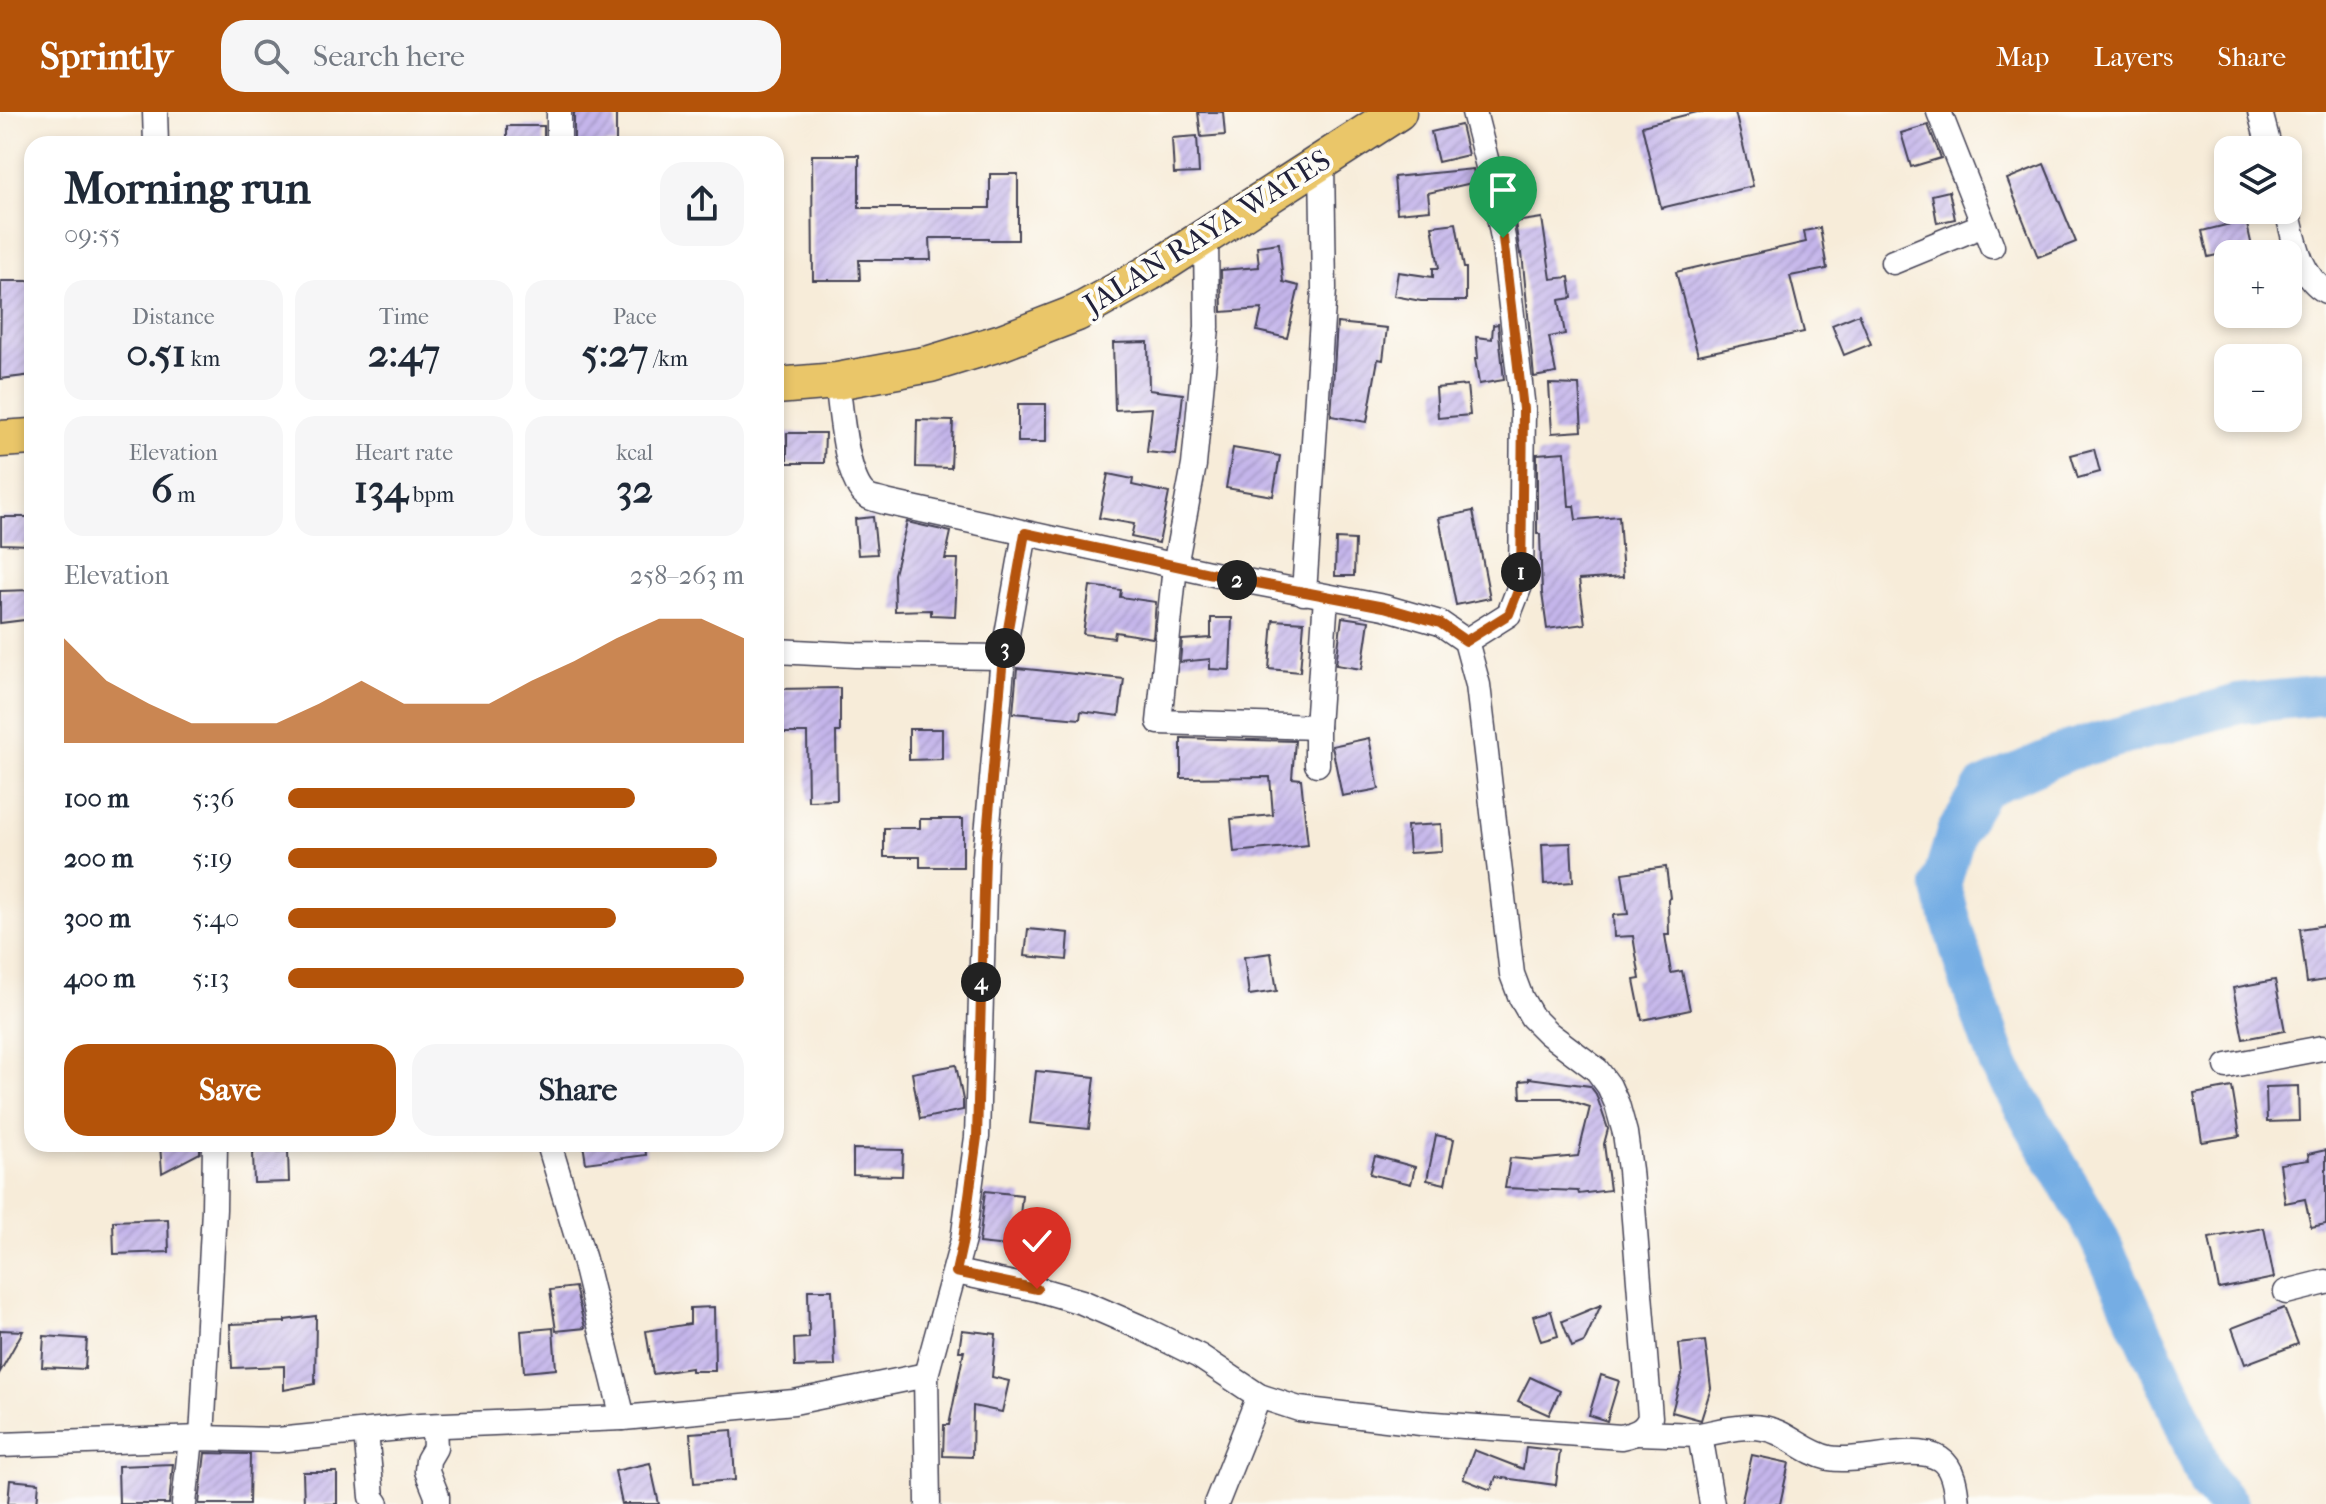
<!DOCTYPE html>
<html lang="en">
<head>
<meta charset="utf-8">
<style>
	:root { --surface:#fff; --page:#f6f6f7; --text:#1f2937; --muted:#747a83; --accent:#b45309 }
	body { margin:0; font-family:"IM FELL French Canon",serif; background:var(--page); color:var(--text); height:100vh; display:flex; flex-direction:column; font-size:30px; white-space:nowrap }
	* { box-sizing:border-box; margin:0 }
	p { font-size:26px; color:var(--muted) }
	.icon { flex:none; width:44px; height:44px; fill:none; stroke:currentColor; stroke-width:2; stroke-linecap:round; stroke-linejoin:round }
	.map { position:relative; flex:1; overflow:hidden }
	.side { position:absolute; left:24px; top:24px; width:760px; height:1016px; display:flex; flex-direction:column; background:var(--surface); border-radius:24px; box-shadow:0 4px 12px #0003 }
	.side>* { flex:none }
	.controls { position:absolute; left:2214px; top:24px; display:grid; gap:16px }
	.controls a { display:grid; place-items:center; width:88px; height:88px; border-radius:16px; background:var(--surface); box-shadow:0 4px 12px #0003; font-size:40px }
	.pin { position:absolute; display:grid; place-items:center; width:68px; height:68px; color:#fff; margin:-82px -34px; border-radius:50% 50% 50% 0; rotate:-45deg; box-shadow:0 0 8px #0007 }
	.pin .icon { rotate:45deg }
	.km { position:absolute; width:40px; height:40px; margin:-20px; border-radius:50%; background:#222; color:#fff; font-size:22px; line-height:40px; text-align:center }
	.round { display:grid; place-items:center; flex:none; width:84px; height:84px; border-radius:24px; background:var(--page) }
	.overview { display:flex; align-items:center; justify-content:space-between; height:136px; padding:0 40px }
	h1 { font-size:44px; font-weight:800; line-height:60px }
	.metrics { display:grid; grid-template-columns:repeat(3,1fr); gap:12px; height:136px; padding:8px 40px }
	.metrics div { display:grid; align-content:center; border-radius:20px; background:var(--page); text-align:center }
	.metrics b { font-size:40px; font-weight:800 }
	.metrics small { font-size:22px; font-weight:400 }
	.metrics p { font-size:22px }
	.chart { height:224px; padding:16px 40px }
	.chart p { display:flex; justify-content:space-between }
	.chart svg { width:100%; height:144px; margin-top:8px; fill:var(--accent); opacity:.7 }
	.button { display:flex; gap:16px; margin-top:auto; padding:16px 40px }
	.button a { flex:1; height:92px; border-radius:24px; background:var(--accent); color:#fff; font-size:32px; font-weight:800; line-height:92px; text-align:center }
	.button a+a { background:var(--page); color:var(--text) }
	ul { padding:0 40px; list-style:none; font-size:26px }
	li { display:grid; grid-template-columns:128px 96px 1fr; align-items:center; height:60px }
	li i { height:20px; border-radius:10px; background:var(--accent) }
	header { display:flex; align-items:center; gap:48px; box-sizing:border-box; height:112px; padding:0 40px; background:var(--accent); color:#fff }
	header strong { font-size:38px }
	nav { display:flex; gap:44px; margin-inline-start:auto; font-size:28px }
	.search { width:560px; height:72px; background:var(--page); display:flex; align-items:center; gap:20px; box-sizing:border-box; padding:0 28px; border-radius:24px; color:var(--muted); font-size:30px }
	.map>svg:first-child { display:block }
</style>
</head>
<body>
<header>
<strong>Sprintly</strong>
<div class="search"><svg class="icon" aria-label="search" viewBox="0 0 24 24"><circle cx="10" cy="10" r="6"/><path d="M15 15l6 6"/></svg>Search here</div>
<nav><a>Map</a><a>Layers</a><a>Share</a></nav>
</header>
<div class="map">
<svg width="2326" height="1392" viewBox="0 0 2326 1392">
	<defs>
		<pattern id="building-hatch" width="6" height="6" patternUnits="userSpaceOnUse" patternTransform="scale(2)"><rect width="6" height="6" fill="#c4b5ea"/><path d="M-1 1l2-2M0 6l6-6M5 7l2-2" fill="none" stroke="#a89bca"/></pattern>
	</defs>
	<rect width="100%" height="100%" fill="#fdfcf7"/>
	<filter id="ink" filterUnits="userSpaceOnUse"><feTurbulence type="fractalNoise" baseFrequency=".0125" numOctaves="2"/><feDisplacementMap in="SourceGraphic" scale="16" xChannelSelector="R" yChannelSelector="G"/><feConvolveMatrix kernelMatrix="1 2 1 2 8 2 1 2 1" color-interpolation-filters="sRGB"/></filter>
	<filter id="wash" filterUnits="userSpaceOnUse"><feTurbulence type="fractalNoise" baseFrequency=".006" numOctaves="4" result="noise"/><feDisplacementMap in="SourceGraphic" scale="32" xChannelSelector="R" yChannelSelector="G"/><feGaussianBlur stdDeviation="1.8" result="paint"/><feColorMatrix in="noise" values="0 0 0 0 0 0 0 0 0 0 0 0 0 0 0 0 0 1.4 0 .05"/><feComposite in="paint" operator="in"/></filter>
	<g filter="url(#wash)">
		<rect width="100%" height="100%" fill="#f7ecd9"/>
		<g fill="none" stroke-linecap="round" stroke-linejoin="round">
			<!-- river -->
			<polyline stroke="#74ade4" stroke-width="40" points="2228,1392 2209,1373 2173,1285 2094,1116 1999,953 1967,862 1941,773 1956,721 1983,676 2070,638 2238,592 2326,583"/>
		</g>
		<g id="blocks">
			<!-- building -->
			<g fill="url(#building-hatch)">
				<rect x="574" y="0" width="42" height="32"/>
				<polygon points="1198,0 1223,0 1225,23 1201,25"/>
				<polygon points="1697,0 1735,0 1753,74 1661,96 1642,14"/>
				<polygon points="1461,13 1468,43 1438,50 1431,20"/>
				<polygon points="1928,13 1941,46 1911,55 1901,21"/>
				<rect x="507" y="14" width="37" height="18"/>
				<polygon points="1197,24 1199,61 1174,62 1172,26"/>
				<polygon points="812,43 859,43 859,96 990,96 990,62 1018,62 1018,128 988,128 988,126 930,126 931,148 859,148 860,168 813,168"/>
				<polygon points="2044,52 2076,130 2038,145 2007,67"/>
				<polygon points="1473,57 1476,70 1428,81 1430,98 1397,101 1394,65"/>
				<polygon points="1949,79 1955,107 1937,111 1932,83"/>
				<polygon points="1542,106 1551,167 1569,165 1572,186 1559,188 1565,222 1549,225 1556,261 1534,265 1522,141 1520,142 1515,110"/>
				<polygon points="2246,108 2252,135 2208,145 2202,119"/>
				<polygon points="1456,111 1464,156 1466,156 1466,189 1421,189 1394,184 1398,160 1433,165 1433,156 1439,156 1432,114"/>
				<polygon points="1820,116 1827,157 1790,164 1804,220 1698,243 1676,160 1806,130 1804,119"/>
				<polygon points="1279,131 1283,170 1299,174 1287,226 1257,219 1262,197 1222,200 1221,158 1259,155 1257,134"/>
				<polygon points="1,169 32,169 32,263 0,267"/>
				<polygon points="1859,202 1871,232 1844,243 1832,213"/>
				<polygon points="1337,211 1387,216 1383,248 1378,247 1367,310 1331,304"/>
				<polygon points="1498,212 1504,268 1479,272 1475,247 1478,246 1476,225 1492,227 1493,213"/>
				<polygon points="1148,230 1149,278 1183,282 1176,343 1147,340 1152,296 1115,298 1113,231"/>
				<polygon points="1549,272 1579,273 1582,319 1552,321"/>
				<polygon points="1467,273 1470,303 1438,306 1436,276"/>
				<rect x="1018" y="292" width="28" height="38"/>
				<polygon points="917,308 953,309 951,356 916,355"/>
				<polygon points="787,321 825,321 824,351 787,351"/>
				<polygon points="1233,336 1280,344 1273,384 1226,376"/>
				<polygon points="2094,337 2100,360 2078,366 2071,343"/>
				<polygon points="1565,340 1569,394 1574,394 1576,408 1619,404 1623,465 1579,468 1585,512 1547,517 1542,481 1540,422 1537,422 1537,342"/>
				<polygon points="1108,362 1133,367 1132,373 1169,381 1159,431 1131,425 1134,412 1099,406"/>
				<polygon points="1473,399 1490,486 1456,493 1439,406"/>
				<polygon points="1,405 32,405 32,433 1,432"/>
				<polygon points="873,405 877,442 858,443 855,407"/>
				<polygon points="907,410 951,420 945,447 958,447 955,504 931,503 931,498 895,499 894,462"/>
				<polygon points="1336,427 1355,428 1354,464 1335,464"/>
				<polygon points="1090,474 1121,478 1120,485 1156,490 1153,526 1115,520 1114,526 1083,522"/>
				<polygon points="32,478 32,507 0,511 0,479"/>
				<polygon points="1342,505 1369,509 1362,557 1336,553"/>
				<polygon points="1211,506 1232,506 1230,558 1210,557 1210,547 1180,550 1182,528 1211,526"/>
				<polygon points="1273,508 1304,510 1300,560 1269,557"/>
				<polygon points="1017,556 1124,567 1119,604 1081,599 1080,607 1013,601"/>
				<polygon points="840,576 840,620 836,620 837,688 808,689 807,621 776,621 776,577"/>
				<polygon points="909,617 942,617 942,647 909,648"/>
				<polygon points="1181,626 1295,629 1292,666 1301,667 1308,733 1234,740 1231,707 1273,703 1270,665 1181,666"/>
				<polygon points="1369,626 1379,677 1342,684 1332,634"/>
				<polygon points="920,707 963,707 963,755 920,755 920,745 884,745 884,716 920,716"/>
				<polygon points="1441,712 1442,739 1409,741 1407,714"/>
				<polygon points="1571,731 1573,770 1544,772 1542,732"/>
				<polygon points="1666,755 1670,786 1668,787 1669,823 1665,823 1671,861 1682,859 1690,898 1642,908 1634,868 1640,867 1633,824 1614,825 1613,803 1628,802 1622,761"/>
				<polygon points="2326,813 2326,868 2307,871 2300,817"/>
				<polygon points="1028,817 1069,821 1067,848 1025,844"/>
				<polygon points="1271,841 1277,879 1249,883 1244,845"/>
				<polygon points="2275,868 2285,919 2243,927 2233,876"/>
				<polygon points="956,953 963,988 963,998 920,1007 912,961"/>
				<polygon points="1036,959 1095,965 1089,1017 1030,1011"/>
				<polygon points="1529,966 1590,974 1596,982 1608,1017 1604,1032 1610,1078 1579,1082 1578,1079 1505,1076 1510,1046 1535,1048 1578,1044 1590,995 1562,986 1521,986 1520,969 1529,968"/>
				<polygon points="2298,974 2299,1009 2267,1010 2266,975"/>
				<polygon points="2232,975 2240,1024 2202,1030 2194,982"/>
				<polygon points="1436,1023 1454,1027 1445,1072 1427,1068"/>
				<polygon points="160,1032 200,1032 200,1041 162,1061"/>
				<polygon points="583,1032 645,1032 646,1043 586,1051"/>
				<polygon points="853,1037 903,1038 902,1064 853,1063"/>
				<polygon points="2326,1038 2326,1112 2311,1115 2305,1087 2285,1091 2280,1052 2309,1048 2308,1042"/>
				<polygon points="288,1039 289,1070 254,1071 253,1040"/>
				<polygon points="1375,1044 1415,1055 1411,1072 1370,1062"/>
				<polygon points="985,1079 1022,1083 1017,1135 979,1131"/>
				<polygon points="168,1107 169,1140 114,1142 113,1109"/>
				<polygon points="2264,1116 2274,1166 2219,1177 2209,1126"/>
				<polygon points="575,1175 585,1216 556,1219 550,1178"/>
				<polygon points="808,1178 832,1178 835,1254 795,1255 794,1227 809,1226"/>
				<polygon points="1601,1193 1584,1230 1572,1235 1562,1209"/>
				<polygon points="714,1195 715,1259 691,1259 691,1256 653,1262 646,1219 690,1212 690,1196"/>
				<polygon points="2284,1196 2298,1232 2245,1252 2232,1216"/>
				<polygon points="1551,1199 1558,1224 1541,1229 1533,1204"/>
				<polygon points="316,1204 315,1272 284,1278 284,1254 232,1256 230,1212 285,1210 285,1208"/>
				<polygon points="553,1216 556,1257 524,1260 521,1219"/>
				<polygon points="0,1218 23,1219 0,1260"/>
				<polygon points="962,1218 996,1222 992,1265 1009,1269 1002,1300 973,1294 972,1345 943,1344 944,1313 949,1313 964,1239 959,1239"/>
				<polygon points="44,1224 87,1227 85,1257 42,1255"/>
				<polygon points="1705,1229 1711,1276 1701,1308 1672,1300 1682,1262 1679,1232"/>
				<polygon points="1601,1263 1619,1269 1607,1309 1589,1303"/>
				<polygon points="1530,1265 1560,1279 1549,1303 1518,1289"/>
				<polygon points="732,1318 735,1368 694,1371 690,1321"/>
				<polygon points="1526,1335 1560,1339 1556,1373 1496,1365 1491,1378 1463,1367 1474,1338 1523,1357"/>
				<polygon points="205,1341 250,1342 249,1392 199,1392"/>
				<polygon points="1752,1343 1789,1351 1780,1392 1741,1392"/>
				<polygon points="650,1351 659,1392 622,1392 615,1359"/>
				<polygon points="173,1352 169,1392 119,1392 118,1354"/>
				<polygon points="303,1360 337,1360 337,1392 304,1392"/>
				<polygon points="10,1368 39,1371 37,1392 8,1392"/>
			</g>
		</g>
	</g>
	<g filter="url(#ink)">
		<use href="#blocks" fill-opacity="0" stroke="#424053" stroke-width="2"/>
		<g fill="none" stroke-linecap="round" stroke-linejoin="round">
			<defs>
				<g id="minor">
					<polyline points="155,0 156,32"/>
					<polyline points="1939,0 1992,134"/>
					<polyline points="2260,0 2270,38"/>
					<polyline points="559,32 559,0"/>
					<path d="M2287,98C2294,125 2299,165 2326,179"/>
					<polyline points="1206,123 1207,215 1194,353 1175,454 1159,610 1317,615"/>
					<polyline points="1893,150 1983,113"/>
					<path d="M837,269C841,295 845,369 867,384C871,387 880,388 885,390L1241,468L1384,495L1440,511L1466,529L1478,573L1512,862L1521,886L1532,905L1548,921L1597,958L1609,974L1617,992L1625,1021L1630,1058L1650,1305C1645,1319 1635,1322 1621,1325L1421,1311L1299,1297L1259,1284L1199,1244L1142,1216L1082,1190L1037,1177L956,1160"/>
					<polyline points="1304,481 1324,177 1322,50"/>
					<polyline points="1466,529 1509,502 1521,471 1523,297 1503,126 1493,74 1474,0"/>
					<polyline points="776,539 855,543 1003,545"/>
					<polyline points="1317,652 1317,615 1326,485"/>
					<polyline points="2227,954 2322,936"/>
					<polyline points="549,1032 584,1148 623,1306"/>
					<polyline points="2286,1180 2326,1170"/>
					<polyline points="434,1314 435,1336 428,1348 427,1359 437,1384 437,1392"/>
					<polyline points="366,1320 372,1385 377,1392"/>
					<polyline points="1637,1321 1700,1323 1712,1392"/>
					<path d="M1700,1323C1725,1318 1754,1309 1779,1321C1796,1329 1810,1342 1829,1346C1860,1352 1913,1331 1940,1347C1954,1356 1956,1377 1957,1392"/>
					<polyline points="202,1326 214,1097 215,1032"/>
					<polyline points="0,1333 202,1326 277,1328 420,1314 623,1306 794,1290 926,1263"/>
					<polyline points="184,1392 191,1327"/>
					<polyline points="928,1392 926,1263 963,1128 977,1025 985,745 1003,545 1025,421"/>
					<polyline points="1216,1392 1259,1284"/>
				</g>
				<g id="highway">
					<polyline points="776,274 837,269 930,252 1002,230 1077,201 1149,161 1398,0"/>
					<polyline points="0,327 32,325"/>
				</g>
			</defs>
			<!-- minor casing -->
			<use href="#minor" stroke="#424053" stroke-width="27"/>
			<!-- highway casing -->
			<use href="#highway" stroke="#424053" stroke-width="39"/>
			<!-- minor -->
			<use href="#minor" stroke="#fff" stroke-width="24"/>
			<!-- highway -->
			<use href="#highway" stroke="#eac669" stroke-width="36"/>
		</g>
	</g>
	<g fill="none" stroke-linecap="round" stroke-linejoin="round" filter="url(#ink)">
		<defs>
			<polyline id="route" points="1037,1177 956,1160 963,1128 977,1025 985,745 1003,545 1025,421 1241,468 1384,495 1440,511 1466,529 1509,502 1521,471 1523,297 1503,126"/>
		</defs>
		<!-- route casing -->
		<use href="#route" stroke="#fff" stroke-width="16"/>
		<!-- route -->
		<use href="#route" stroke="#b45309" stroke-width="10"/>
	</g>
	<g text-anchor="middle" stroke-width="8" stroke-linejoin="round" paint-order="stroke">
		<!-- street labels -->
		<g font-size="30" fill="#22223b" stroke="#fdfcf7">
			<text transform="translate(1207 120) rotate(-32)" y="10">JALAN RAYA WATES</text>
		</g>
	</g>
</svg>
<div class="controls">
<a><svg class="icon" aria-label="layers" viewBox="0 0 24 24"><path d="M12 4l9 5-9 5-9-5zM3 14l9 5 9-5"/></svg></a>
<a>+</a>
<a>−</a>
</div>
<div class="pin" style="left:1503px;top:126px;background:#1e9e55"><svg class="icon" aria-label="arrive" viewBox="0 0 24 24"><path d="M6 21V4h12l-3 4 3 4H6"/></svg></div>
<div class="pin" style="left:1037px;top:1177px;background:#d93025"><svg class="icon" aria-label="check" viewBox="0 0 24 24"><path d="M5 12l5 5 9-10"/></svg></div>
<b class="km" style="left:1521px;top:460px">1</b>
<b class="km" style="left:1237px;top:468px">2</b>
<b class="km" style="left:1005px;top:536px">3</b>
<b class="km" style="left:981px;top:870px">4</b>
<section class="side">
<div class="overview"><div><h1>Morning run</h1><p>09:55</p></div><a class="round"><svg class="icon" aria-label="share" viewBox="0 0 24 24"><path d="M12 15V3M7 8l5-5 5 5M5 13v7h14v-7"/></svg></a></div>
<div class="metrics">
<div><p>Distance</p><b>0.51<small> km</small></b></div>
<div><p>Time</p><b>2:47</b></div>
<div><p>Pace</p><b>5:27<small> /km</small></b></div>
</div>
<div class="metrics">
<div><p>Elevation</p><b>6<small> m</small></b></div>
<div><p>Heart rate</p><b>134<small> bpm</small></b></div>
<div><p>kcal</p><b>32</b></div>
</div>
<div class="chart"><p><span>Elevation</span>258–263 m</p>
<svg viewBox="0 0 160 44" preserveAspectRatio="none"><path d="M0 44V12L10 25L20 32L30 38L40 38L50 38L60 32L70 25L80 32L90 32L100 32L110 25L120 19L130 12L140 6L150 6L160 12V44z"/></svg>
</div>
<ul>
<li><b>100 m</b>5:36<i style="width:76%"></i></li>
<li><b>200 m</b>5:19<i style="width:94%"></i></li>
<li><b>300 m</b>5:40<i style="width:72%"></i></li>
<li><b>400 m</b>5:13<i style="width:100%"></i></li>
</ul>
<div class="button"><a>Save</a><a>Share</a></div>
</section>
</div>
</body>
</html>
